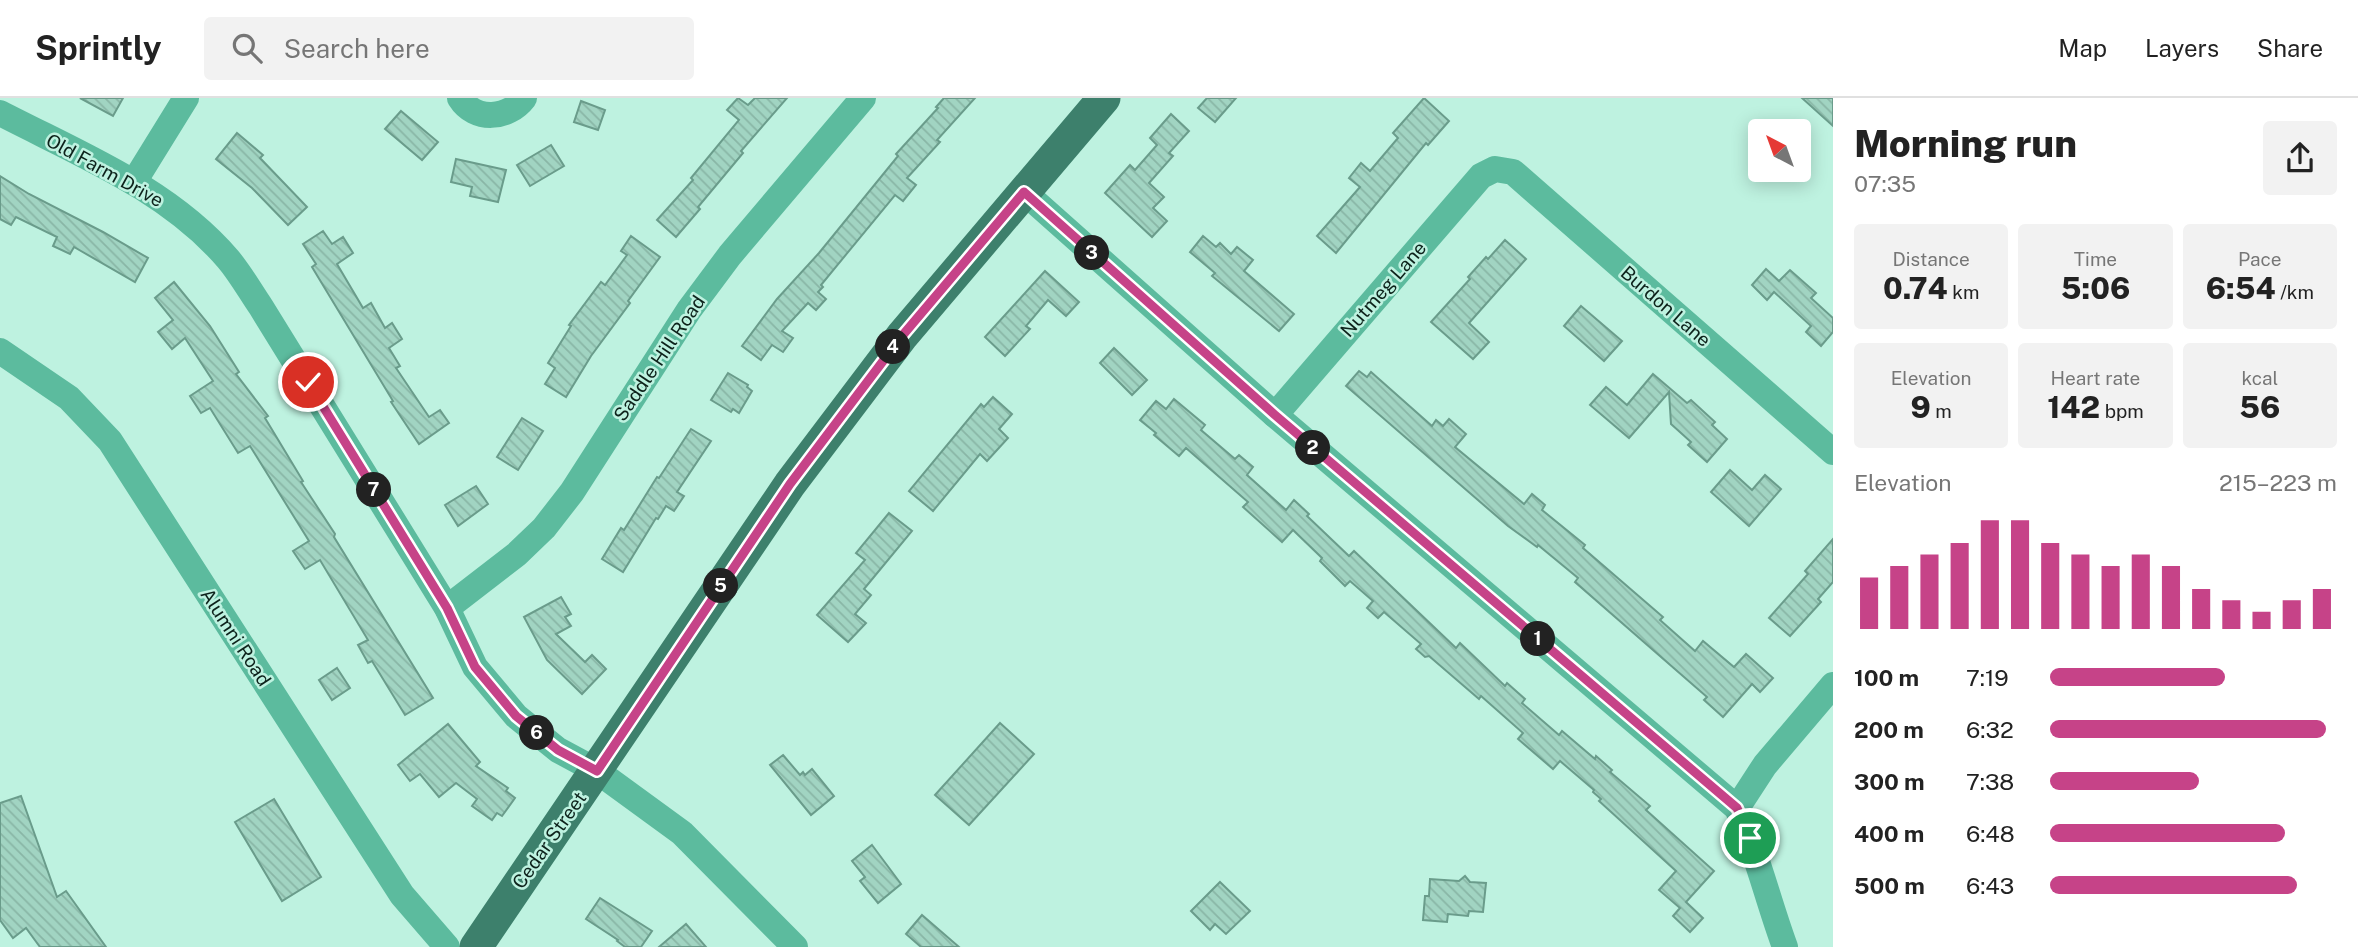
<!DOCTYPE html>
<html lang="en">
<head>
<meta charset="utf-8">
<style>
	:root { --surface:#fff; --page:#f2f2f2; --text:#222; --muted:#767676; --line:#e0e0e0; --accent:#c64388 }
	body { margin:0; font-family:"Public Sans",sans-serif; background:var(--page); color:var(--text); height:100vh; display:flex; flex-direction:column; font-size:26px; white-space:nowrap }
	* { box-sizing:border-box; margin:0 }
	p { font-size:23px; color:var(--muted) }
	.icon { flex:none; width:38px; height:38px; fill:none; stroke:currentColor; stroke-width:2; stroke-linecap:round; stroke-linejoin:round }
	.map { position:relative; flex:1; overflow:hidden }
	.panel { display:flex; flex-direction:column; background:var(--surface); width:525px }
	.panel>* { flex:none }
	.needle { width:46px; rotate:319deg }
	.controls { position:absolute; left:1748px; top:21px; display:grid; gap:14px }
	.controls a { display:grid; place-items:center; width:63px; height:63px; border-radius:7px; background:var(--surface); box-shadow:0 4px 18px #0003; font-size:35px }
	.pin { position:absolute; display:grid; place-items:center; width:60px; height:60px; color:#fff; margin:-30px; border:4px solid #fff; border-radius:50%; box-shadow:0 2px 7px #0007 }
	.km { position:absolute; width:35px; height:35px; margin:-18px; border-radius:50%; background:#222; color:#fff; font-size:19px; line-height:35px; text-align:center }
	.round { display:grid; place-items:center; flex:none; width:74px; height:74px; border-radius:7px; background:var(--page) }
	.summary { display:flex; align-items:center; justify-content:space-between; height:119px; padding:0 21px }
	h1 { font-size:38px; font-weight:800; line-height:52px }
	.figures { display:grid; grid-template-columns:repeat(3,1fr); gap:10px; height:119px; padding:7px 21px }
	.figures div { display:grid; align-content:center; border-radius:7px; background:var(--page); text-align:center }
	.figures b { font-size:30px; font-weight:800 }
	.figures small { font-size:19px; font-weight:400 }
	.figures p { font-size:19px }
	.chart { height:196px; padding:14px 21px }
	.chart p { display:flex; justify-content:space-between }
	.chart svg { width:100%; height:126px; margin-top:7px; stroke:var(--accent); stroke-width:6 }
	ul { padding:0 21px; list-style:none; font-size:23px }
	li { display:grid; grid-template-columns:112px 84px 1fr; align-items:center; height:52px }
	li i { height:18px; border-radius:9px; background:var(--accent) }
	header { display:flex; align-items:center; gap:42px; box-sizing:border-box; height:98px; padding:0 35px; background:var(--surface); border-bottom:2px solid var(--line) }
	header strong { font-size:33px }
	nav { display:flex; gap:38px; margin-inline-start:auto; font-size:24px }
	.search { width:490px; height:63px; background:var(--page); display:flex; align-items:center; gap:18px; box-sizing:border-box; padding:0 24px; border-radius:7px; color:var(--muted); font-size:26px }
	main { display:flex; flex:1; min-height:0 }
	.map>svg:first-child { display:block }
</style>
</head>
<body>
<header>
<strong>Sprintly</strong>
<div class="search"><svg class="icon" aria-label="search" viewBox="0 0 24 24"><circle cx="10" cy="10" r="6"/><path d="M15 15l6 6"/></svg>Search here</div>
<nav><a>Map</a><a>Layers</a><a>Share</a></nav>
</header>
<main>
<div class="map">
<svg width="1833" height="849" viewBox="0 0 1833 849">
	<defs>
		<pattern id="building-back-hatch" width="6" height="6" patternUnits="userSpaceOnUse" patternTransform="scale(1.75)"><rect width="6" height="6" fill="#a1d4c2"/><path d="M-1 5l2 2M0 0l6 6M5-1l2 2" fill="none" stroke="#89b6a6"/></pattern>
	</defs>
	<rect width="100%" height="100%" fill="#bef2e0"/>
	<!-- building -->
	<g fill="url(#building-back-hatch)" stroke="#6a9c8b" stroke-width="2">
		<polygon points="80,0 123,0 113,18"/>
		<polygon points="738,0 748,7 755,0 787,0 741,53 743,55 698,109 700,111 676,139 657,122 693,82 691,80 739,22 727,12"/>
		<polygon points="944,0 975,0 937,42 940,44 907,80 916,87 903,103 895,97 821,187 823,189 818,194 826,201 816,212 808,205 782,233 793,240 783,254 772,247 761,262 742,248 777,201 819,155 898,58 896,56 938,10 936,9"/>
		<polygon points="1207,0 1236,0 1215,24 1198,10"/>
		<polygon points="1424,0 1449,23 1428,47 1426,45 1336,155 1317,138 1360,89 1349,80 1361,65 1370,73 1398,40 1393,35"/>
		<polygon points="1802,0 1833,0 1833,28"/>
		<polygon points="581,3 605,12 598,32 574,24"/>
		<polygon points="401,13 438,44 422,62 385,31"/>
		<polygon points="1171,16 1189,33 1169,55 1173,58 1149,85 1164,99 1153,110 1167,123 1152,139 1105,95 1130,67 1135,72 1157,47 1150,40"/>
		<polygon points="237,35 263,57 260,60 307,109 288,127 252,90 216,61"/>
		<polygon points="551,47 564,68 530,88 517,67"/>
		<polygon points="456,61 506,72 498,104 470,98 472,89 451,84"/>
		<polygon points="0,78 29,96 103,134 148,160 135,184 74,149 70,156 53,148 57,139 16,119 11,127 0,121"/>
		<polygon points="323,133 332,146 343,139 353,155 337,166 363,210 371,205 385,230 392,225 402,241 389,250 400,268 396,270 429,319 440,312 449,325 419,346 391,304 393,303 312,169 316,166 303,146"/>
		<polygon points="631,138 660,159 628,203 630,205 591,258 566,299 545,286 555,270 548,265 571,228 569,227 601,184 605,187 627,157 621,153"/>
		<polygon points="1203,138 1216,149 1220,145 1231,156 1237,149 1253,162 1244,173 1294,216 1279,233 1212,178 1215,175 1190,154"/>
		<polygon points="1505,142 1526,161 1469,225 1489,244 1473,261 1431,224 1470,181 1468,179 1486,159 1488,161"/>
		<polygon points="1766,171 1779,183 1790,172 1816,195 1811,200 1833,220 1833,234 1821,248 1806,234 1811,228 1774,194 1767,202 1752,187"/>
		<polygon points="1045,173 1079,204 1066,218 1048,202 1026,228 1030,231 1005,258 985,239"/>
		<polygon points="174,184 210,228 239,274 236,276 268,318 265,320 303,383 301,384 335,436 334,439 433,600 405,617 372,563 368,565 358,547 368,542 320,462 305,471 293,453 309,443 250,348 238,355 210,310 201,315 190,298 213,283 185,240 172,251 158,234 173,222 155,200"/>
		<polygon points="1581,208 1622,243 1604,263 1564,228"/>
		<polygon points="1114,250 1147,282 1132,297 1100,265"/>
		<polygon points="1359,273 1367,279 1371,274 1432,328 1436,322 1443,328 1449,321 1466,336 1455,349 1524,406 1532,396 1545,407 1542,412 1585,447 1583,450 1663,519 1660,522 1695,553 1703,543 1734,569 1746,556 1773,580 1760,594 1752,586 1723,619 1704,602 1707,599 1575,484 1578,480 1538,447 1537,449 1508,428 1346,288"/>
		<polygon points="728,275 748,287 747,289 752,293 739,315 733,311 731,314 711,302"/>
		<polygon points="1653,276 1687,305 1691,302 1715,324 1712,327 1727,341 1707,364 1688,347 1691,344 1671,326 1669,294 1629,340 1590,307 1606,289 1627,307"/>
		<polygon points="993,299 1012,316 999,331 1008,340 987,363 980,356 933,413 909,393 981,306 984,309"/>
		<polygon points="1174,301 1205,327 1201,332 1235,361 1239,357 1253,369 1247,377 1286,412 1294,402 1309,416 1307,418 1349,458 1354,453 1456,550 1460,545 1505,588 1507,585 1525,601 1522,605 1559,637 1562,633 1595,661 1596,658 1612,672 1610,674 1650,708 1646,712 1714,773 1686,804 1703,820 1690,834 1673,818 1680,810 1659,792 1676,773 1599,703 1601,701 1593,694 1594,692 1560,663 1553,671 1518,641 1523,635 1481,598 1479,601 1429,558 1425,559 1416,551 1421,546 1384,514 1378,520 1367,510 1373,503 1350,483 1345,488 1320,463 1322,460 1293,432 1282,444 1243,409 1248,404 1186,350 1179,358 1154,337 1156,335 1140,322 1156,303 1166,311"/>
		<polygon points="522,320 543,333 518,372 497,359"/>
		<polygon points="691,331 711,343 677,394 684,398 674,413 666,408 658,421 656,420 623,474 602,461 621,430 624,432 657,379 659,380"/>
		<polygon points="1730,372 1752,392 1765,377 1781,391 1749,428 1711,394"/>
		<polygon points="476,388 488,406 458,428 445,407"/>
		<polygon points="889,415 912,433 864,491 871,497 855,516 866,525 848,544 817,517 865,462 856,455"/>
		<polygon points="1833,441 1833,484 1818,501 1821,504 1790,538 1769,520 1808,476 1805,473"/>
		<polygon points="561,499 571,516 565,519 571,528 556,536 585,564 592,557 606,571 582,596 547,562 524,519"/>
		<polygon points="337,570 350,590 332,602 319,582"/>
		<polygon points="1000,625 1034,656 969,727 935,697"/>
		<polygon points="448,626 480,664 476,668 508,690 506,693 515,700 502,718 497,715 492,722 472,708 477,701 456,685 439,699 420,676 410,683 398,667"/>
		<polygon points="783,657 800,677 803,674 805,677 812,671 834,698 811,717 770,667"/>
		<polygon points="21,698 57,799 66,793 106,849 40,849 26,830 13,840 0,822 0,705"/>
		<polygon points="274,701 321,779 282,803 235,724"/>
		<polygon points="872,747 901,786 878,805 860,783 865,779 852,763"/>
		<polygon points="1465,778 1470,784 1486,785 1483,814 1469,813 1468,818 1448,816 1447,824 1423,822 1425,798 1429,798 1430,781 1459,783"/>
		<polygon points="1220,784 1250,813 1226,836 1215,826 1210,832 1191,813"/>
		<polygon points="600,800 652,833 641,849 625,849 617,843 618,842 586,821"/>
		<polygon points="922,817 959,849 921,849 906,836"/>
		<polygon points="686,826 706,849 659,849"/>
	</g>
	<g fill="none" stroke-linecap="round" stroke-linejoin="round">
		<!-- minor -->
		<g stroke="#5cbb9e" stroke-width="26">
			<path d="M460,0C475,24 508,21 524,0"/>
			<path d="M0,15C79,56 168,91 228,161C240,175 250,193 261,209L447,510L475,569L516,618L558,652L597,673L682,735L795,849"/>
			<polyline points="134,84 186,0"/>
			<path d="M1024,94L1275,317L1737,710C1757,755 1768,803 1785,849"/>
			<polyline points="0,253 69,300 110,343 402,797 447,849"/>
			<polyline points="1275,317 1481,78 1495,71 1513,74 1833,354"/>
			<polyline points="447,510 517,456 544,430 572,394 689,212 730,157 863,0"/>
			<polyline points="1737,710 1765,667 1833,587"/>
		</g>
		<!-- major -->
		<polyline stroke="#3d806c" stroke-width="33" points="476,849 790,386 902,238 1104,0"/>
	</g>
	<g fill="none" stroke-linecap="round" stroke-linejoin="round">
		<defs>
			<polyline id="route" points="308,284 447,510 475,569 516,618 558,652 597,673 790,386 902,238 1024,94 1275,317 1737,710 1750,740"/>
		</defs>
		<!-- route casing -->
		<use href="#route" stroke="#fff" stroke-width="14"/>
		<!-- route -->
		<use href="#route" stroke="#c64388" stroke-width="9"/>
	</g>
	<g text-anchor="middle" stroke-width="5" stroke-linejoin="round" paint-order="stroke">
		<!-- street labels -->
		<g font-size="19" fill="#0d221b" stroke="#bef2e0">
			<text transform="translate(105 72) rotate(29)" y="7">Old Farm Drive</text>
			<text transform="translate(1383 191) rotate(-49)" y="7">Nutmeg Lane</text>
			<text transform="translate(1666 208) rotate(41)" y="7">Burdon Lane</text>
			<text transform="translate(659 260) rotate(-56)" y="7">Saddle Hill Road</text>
			<text transform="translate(236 539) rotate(57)" y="7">Alumni Road</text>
			<text transform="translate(549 742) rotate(-55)" y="7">Cedar Street</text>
		</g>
	</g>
</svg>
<div class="controls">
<a><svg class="needle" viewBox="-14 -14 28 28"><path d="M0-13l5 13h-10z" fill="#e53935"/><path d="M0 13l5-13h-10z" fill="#767676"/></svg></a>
</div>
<div class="pin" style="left:1750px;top:740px;background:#1e9e55"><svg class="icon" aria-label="arrive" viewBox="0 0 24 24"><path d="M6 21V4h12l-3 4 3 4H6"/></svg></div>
<div class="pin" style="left:308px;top:284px;background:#d93025"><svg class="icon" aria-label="check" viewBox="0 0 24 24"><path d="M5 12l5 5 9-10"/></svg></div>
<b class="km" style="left:1538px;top:541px">1</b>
<b class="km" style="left:1313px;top:350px">2</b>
<b class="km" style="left:1092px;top:155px">3</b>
<b class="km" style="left:893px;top:249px">4</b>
<b class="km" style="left:721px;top:488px">5</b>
<b class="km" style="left:537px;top:635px">6</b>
<b class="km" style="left:374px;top:392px">7</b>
</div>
<section class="panel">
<div class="summary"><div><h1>Morning run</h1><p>07:35</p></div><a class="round"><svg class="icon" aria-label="share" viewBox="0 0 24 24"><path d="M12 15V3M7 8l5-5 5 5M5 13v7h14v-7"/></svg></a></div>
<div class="figures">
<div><p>Distance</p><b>0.74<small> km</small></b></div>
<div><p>Time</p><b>5:06</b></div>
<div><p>Pace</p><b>6:54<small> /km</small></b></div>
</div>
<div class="figures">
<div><p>Elevation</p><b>9<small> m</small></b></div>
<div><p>Heart rate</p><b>142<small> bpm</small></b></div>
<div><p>kcal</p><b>56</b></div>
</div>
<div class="chart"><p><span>Elevation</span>215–223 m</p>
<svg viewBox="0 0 160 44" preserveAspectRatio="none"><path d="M5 44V26M15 44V22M25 44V18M35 44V14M45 44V6M55 44V6M65 44V14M75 44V18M85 44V22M95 44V18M105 44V22M115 44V30M125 44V34M135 44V38M145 44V34M155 44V30"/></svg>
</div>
<ul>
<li><b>100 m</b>7:19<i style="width:61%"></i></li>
<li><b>200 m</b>6:32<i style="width:96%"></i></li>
<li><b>300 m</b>7:38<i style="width:52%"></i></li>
<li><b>400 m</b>6:48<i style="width:82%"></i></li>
<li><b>500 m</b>6:43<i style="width:86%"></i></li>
</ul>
</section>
</main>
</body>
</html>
